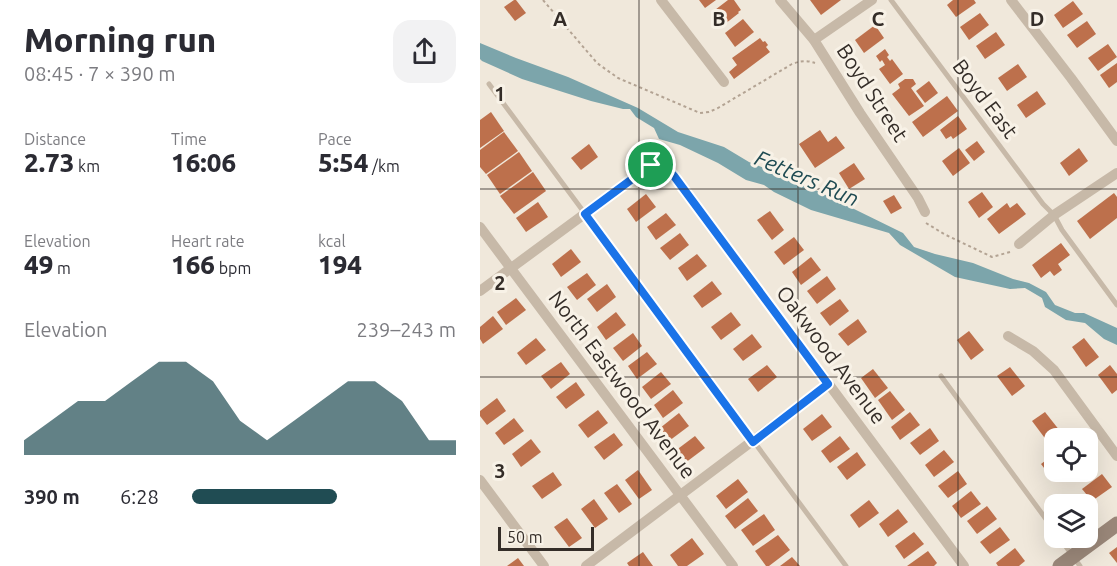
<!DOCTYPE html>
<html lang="en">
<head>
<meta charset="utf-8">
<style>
	:root { --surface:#fff; --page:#f2f2f3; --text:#2b2b33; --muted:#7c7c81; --accent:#204c53 }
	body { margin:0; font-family:Ubuntu,sans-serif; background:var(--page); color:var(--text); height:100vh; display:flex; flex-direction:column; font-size:22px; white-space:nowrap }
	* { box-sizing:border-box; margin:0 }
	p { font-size:20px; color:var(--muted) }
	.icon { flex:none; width:33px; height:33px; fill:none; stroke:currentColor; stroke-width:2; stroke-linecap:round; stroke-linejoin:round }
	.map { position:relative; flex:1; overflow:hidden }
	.panel { display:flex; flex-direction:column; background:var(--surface); width:480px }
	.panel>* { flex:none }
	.buttons { position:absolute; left:564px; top:428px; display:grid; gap:12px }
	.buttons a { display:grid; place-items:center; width:54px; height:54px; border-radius:12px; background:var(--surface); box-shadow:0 6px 24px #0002; font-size:30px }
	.scale { position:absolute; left:18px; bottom:15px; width:96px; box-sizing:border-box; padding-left:6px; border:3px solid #342d28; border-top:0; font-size:16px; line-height:21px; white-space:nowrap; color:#342d28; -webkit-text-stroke:4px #f8f2e7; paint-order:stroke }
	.pin { position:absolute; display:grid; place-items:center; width:51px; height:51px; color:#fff; margin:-26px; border:3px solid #fff; border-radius:50%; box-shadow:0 2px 6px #0007 }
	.round { display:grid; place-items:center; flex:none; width:63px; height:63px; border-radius:18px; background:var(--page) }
	.head { display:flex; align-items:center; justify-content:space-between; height:102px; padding:0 24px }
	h1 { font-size:33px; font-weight:800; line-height:45px }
	.stats { display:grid; grid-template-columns:repeat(3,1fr); gap:9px; height:102px; padding:6px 24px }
	.stats div { display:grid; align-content:center }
	.stats b { font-size:26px; font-weight:800 }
	.stats small { font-size:16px; font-weight:400 }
	.stats p { font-size:16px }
	.chart { height:168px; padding:12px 24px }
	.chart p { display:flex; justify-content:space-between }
	.chart svg { width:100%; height:108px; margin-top:6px; fill:var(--accent); opacity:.7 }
	ul { padding:0 24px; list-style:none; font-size:20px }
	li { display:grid; grid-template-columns:96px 72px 1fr; align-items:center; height:45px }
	li i { height:15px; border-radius:8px; background:var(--accent) }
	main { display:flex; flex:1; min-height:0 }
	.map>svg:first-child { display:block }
</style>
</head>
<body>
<main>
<section class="panel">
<div class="head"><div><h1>Morning run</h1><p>08:45 · 7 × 390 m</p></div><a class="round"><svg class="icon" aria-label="share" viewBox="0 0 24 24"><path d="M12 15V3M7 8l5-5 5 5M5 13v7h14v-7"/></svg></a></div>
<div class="stats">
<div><p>Distance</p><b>2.73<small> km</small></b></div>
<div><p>Time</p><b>16:06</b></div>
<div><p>Pace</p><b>5:54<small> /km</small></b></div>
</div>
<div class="stats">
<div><p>Elevation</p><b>49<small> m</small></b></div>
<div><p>Heart rate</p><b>166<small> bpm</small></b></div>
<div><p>kcal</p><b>194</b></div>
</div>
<div class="chart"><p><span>Elevation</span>239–243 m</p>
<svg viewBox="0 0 160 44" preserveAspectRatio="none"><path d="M0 44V38L10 30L20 22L30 22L40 14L50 6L60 6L70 14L80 30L90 38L100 30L110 22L120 14L130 14L140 22L150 38L160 38V44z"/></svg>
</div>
<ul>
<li><b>390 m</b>6:28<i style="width:55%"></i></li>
</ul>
</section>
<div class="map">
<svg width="637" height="566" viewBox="0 0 637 566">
	<rect width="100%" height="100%" fill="#f0e8db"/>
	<!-- water -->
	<polygon fill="#7ca5ab" points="0,43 36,58 88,77 158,108 198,132 244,147 269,162 319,182 423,233 434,247 455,254 493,263 533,279 549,283 566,292 575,305 595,313 604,313 637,328 637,345 624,339 605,323 586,320 565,307 562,298 545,288 530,289 475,277 420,245 409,233 331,210 294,192 284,185 266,180 238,163 200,145 179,139 174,128 156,117 150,109 143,109 111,101 42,79 2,61 0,59"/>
	<!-- building -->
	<g fill="#bd704c">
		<polygon points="34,0 36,0 46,13 35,21 24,7"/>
		<polygon points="219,0 236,0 225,8"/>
		<polygon points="248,0 254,0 261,10 258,12 259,13 241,27 231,13"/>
		<polygon points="330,0 361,0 341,15"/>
		<polygon points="473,0 494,0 496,3 476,17 467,5"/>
		<polygon points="593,1 603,14 583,28 574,15"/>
		<polygon points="500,13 509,25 489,40 480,27"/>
		<polygon points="263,19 274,32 255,47 245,33"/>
		<polygon points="607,21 616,34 597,48 587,35"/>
		<polygon points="395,25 404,38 384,53 375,40"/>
		<polygon points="516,32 525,45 505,59 496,46"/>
		<polygon points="280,38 283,42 285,41 288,45 286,47 290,52 254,79 249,72 257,65 252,58"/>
		<polygon points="628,44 637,57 618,71 608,58"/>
		<polygon points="405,49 409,55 407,57 410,61 412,59 423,74 410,84 399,69 405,65 402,60 400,62 396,56"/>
		<polygon points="637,63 637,82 629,88 620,75"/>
		<polygon points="538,64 547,77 527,91 518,78"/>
		<polygon points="425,79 433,79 436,84 431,88 444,106 429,116 412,94 420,88 418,84"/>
		<polygon points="449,81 458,93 445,103 436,91"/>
		<polygon points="557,91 566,104 546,118 537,105"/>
		<polygon points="467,96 478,111 443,137 432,122"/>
		<polygon points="11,112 24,131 0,148 0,120"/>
		<polygon points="478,116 487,129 473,139 471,136 466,139 460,130"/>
		<polygon points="340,130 348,142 356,136 365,148 335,168 319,144"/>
		<polygon points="24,132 38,151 6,174 0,167 0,150"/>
		<polygon points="497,141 505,152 494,161 485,150"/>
		<polygon points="109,144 118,157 101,170 91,158"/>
		<polygon points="479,148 490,163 473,176 462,161"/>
		<polygon points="599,148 608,161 589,176 580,163"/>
		<polygon points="39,152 52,171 20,194 7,175"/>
		<polygon points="374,163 385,179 369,189 359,173"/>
		<polygon points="53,172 66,191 34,214 20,196"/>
		<polygon points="502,192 513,207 499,218 488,202"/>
		<polygon points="634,193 637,197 637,218 610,239 597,221"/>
		<polygon points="166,194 176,207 156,222 147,209"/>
		<polygon points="414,195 422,208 411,214 403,201"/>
		<polygon points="58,202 68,217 46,232 36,218"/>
		<polygon points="527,203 530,208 537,203 546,214 519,234 507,219"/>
		<polygon points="290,211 304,230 292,240 277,220"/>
		<polygon points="186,213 196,225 176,240 167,227"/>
		<polygon points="200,233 209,245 190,260 180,248"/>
		<polygon points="314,237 324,250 304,265 294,252"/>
		<polygon points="581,243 590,255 578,264 582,270 574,276 570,271 561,278 552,265"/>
		<polygon points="91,249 101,262 81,277 72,264"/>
		<polygon points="217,254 227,266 207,281 198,268"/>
		<polygon points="331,257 341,270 321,285 312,272"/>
		<polygon points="107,273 116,285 97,300 87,287"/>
		<polygon points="347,276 356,289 337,304 327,291"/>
		<polygon points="232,281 242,294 222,308 213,296"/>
		<polygon points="127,284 136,297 117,312 107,299"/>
		<polygon points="36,298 46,310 26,325 17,312"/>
		<polygon points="360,299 369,311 350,326 340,313"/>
		<polygon points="136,312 146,325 126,340 117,327"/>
		<polygon points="251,312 261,325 241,340 231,327"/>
		<polygon points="13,316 23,329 3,344 0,339 0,327"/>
		<polygon points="378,319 387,332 368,346 358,334"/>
		<polygon points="489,331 504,350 491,360 477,340"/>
		<polygon points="153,333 162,346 143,361 133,348"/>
		<polygon points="272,334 282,347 263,361 253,349"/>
		<polygon points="56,338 66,350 46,365 37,353"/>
		<polygon points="604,338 619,357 606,367 592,347"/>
		<polygon points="167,352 177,364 157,379 148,366"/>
		<polygon points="81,362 90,374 71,389 61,376"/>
		<polygon points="287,365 297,377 278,392 268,379"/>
		<polygon points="630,365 637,374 637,390 632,394 618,375"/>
		<polygon points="530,367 545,386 532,396 517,376"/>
		<polygon points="393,369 408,388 395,398 381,378"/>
		<polygon points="181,372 191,384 171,399 162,387"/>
		<polygon points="96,382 105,395 86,409 76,397"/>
		<polygon points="193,390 203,403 183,418 174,405"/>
		<polygon points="410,391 425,410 412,420 398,400"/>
		<polygon points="17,398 26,411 7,425 0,416 0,411"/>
		<polygon points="118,410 128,423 108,438 98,425"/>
		<polygon points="430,412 440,425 420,440 411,427"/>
		<polygon points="565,412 580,431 567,441 552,421"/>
		<polygon points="199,413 209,426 189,441 180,428"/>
		<polygon points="342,414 352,427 332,441 323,429"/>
		<polygon points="34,418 44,431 24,445 15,433"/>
		<polygon points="450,428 459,441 440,455 430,443"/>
		<polygon points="134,433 143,445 124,460 114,447"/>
		<polygon points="215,436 225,448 205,463 195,451"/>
		<polygon points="360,436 370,449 350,463 341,451"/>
		<polygon points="51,439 61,452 41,467 32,454"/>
		<polygon points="464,450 474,462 454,477 445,465"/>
		<polygon points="377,452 386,465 367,480 357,467"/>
		<polygon points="574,454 574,471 578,471 571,477 561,464"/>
		<polygon points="158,470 172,490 159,499 145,480"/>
		<polygon points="478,471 487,484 468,498 458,486"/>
		<polygon points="73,472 82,485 62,499 52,486"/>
		<polygon points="622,474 632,487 612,501 602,489"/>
		<polygon points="258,479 268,492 246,509 236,496"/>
		<polygon points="137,484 152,504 139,513 124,493"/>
		<polygon points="491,491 501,504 481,518 472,506"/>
		<polygon points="268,498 278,511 255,529 245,516"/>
		<polygon points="114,499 128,519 115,528 101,509"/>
		<polygon points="389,500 399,513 379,528 370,515"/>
		<polygon points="507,506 517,519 497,534 487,521"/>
		<polygon points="418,509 428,522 408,537 399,524"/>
		<polygon points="284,514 295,530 273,546 261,530"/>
		<polygon points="87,518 102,538 89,547 74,527"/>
		<polygon points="520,527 530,540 510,554 500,542"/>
		<polygon points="434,532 444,544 424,559 415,546"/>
		<polygon points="298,535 310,550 289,566 286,566 275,551"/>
		<polygon points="212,538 224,554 207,566 198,566 190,555"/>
		<polygon points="637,547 637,563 629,553"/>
		<polygon points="535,548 545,561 539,566 518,566 516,563"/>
		<polygon points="448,551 457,563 454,566 427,566"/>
		<polygon points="163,552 173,566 149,566 147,563"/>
		<polygon points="312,557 320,566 300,566"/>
		<polygon points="38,558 44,566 27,566"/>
	</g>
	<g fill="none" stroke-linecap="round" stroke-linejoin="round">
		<!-- path -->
		<g stroke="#b3a393" stroke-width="2" stroke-dasharray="3 3" stroke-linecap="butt">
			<path d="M63,0L117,63L138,78L220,113L229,112L238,108L312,64C320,61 326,60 335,63"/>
			<polyline points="446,223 464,234 512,257 530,252"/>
		</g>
		<!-- lane -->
		<g stroke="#c7b9a8" stroke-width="5">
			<polyline points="411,0 563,204 574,215 582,230 637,305"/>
			<polyline points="9,84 366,566"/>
			<polyline points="461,376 574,530"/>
			<polyline points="579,537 600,566"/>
		</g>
		<!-- street -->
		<g stroke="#c7b9a8" stroke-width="10">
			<polyline points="181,0 244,82"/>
			<polyline points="300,0 334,40 380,113 438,198 445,212"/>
			<polyline points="531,0 591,78 637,141"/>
			<polyline points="334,40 392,0"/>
			<polyline points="0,227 253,566"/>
			<polyline points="539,244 574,215 637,173"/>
			<path d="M0,291L171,165C182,165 187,168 194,176L484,566"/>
			<polyline points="528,336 553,351 574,370 637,456"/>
			<polyline points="0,480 64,566"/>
			<polyline points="106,566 348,384"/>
		</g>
		<!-- secondary -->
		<polyline stroke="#9b887a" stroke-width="15" points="580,566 637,524"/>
	</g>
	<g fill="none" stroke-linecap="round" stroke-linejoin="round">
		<defs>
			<path id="route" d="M171,165C182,165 187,168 194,176L348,384L273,442L105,214Z"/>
		</defs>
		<!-- route casing -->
		<use href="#route" stroke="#fff" stroke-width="12"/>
		<!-- route -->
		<use href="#route" stroke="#1a73e8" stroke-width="8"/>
	</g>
	<!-- grid -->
	<path fill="none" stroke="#342d28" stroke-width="1.5" stroke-opacity="0.55" d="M159,0V566M318,0V566M478,0V566M0,189H637M0,377H637"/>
	<g text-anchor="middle" stroke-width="6" stroke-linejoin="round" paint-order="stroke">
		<!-- street labels -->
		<g font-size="21" fill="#342d28" stroke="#f8f2e7">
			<text transform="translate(392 93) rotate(57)" y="7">Boyd Street</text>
			<text transform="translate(505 99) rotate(53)" y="7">Boyd East</text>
			<text transform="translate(351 355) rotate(53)" y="7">Oakwood Avenue</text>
			<text transform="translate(142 385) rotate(53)" y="7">North Eastwood Avenue</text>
		</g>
		<!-- water labels -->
		<g font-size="22" font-style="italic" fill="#204c53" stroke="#f8f2e7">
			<text transform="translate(327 178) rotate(23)" y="8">Fetters Run</text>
		</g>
	</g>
	<g font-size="20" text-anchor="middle" font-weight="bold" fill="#342d28" stroke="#f8f2e7" stroke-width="6" stroke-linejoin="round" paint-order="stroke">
		<text x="80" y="26">A</text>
		<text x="239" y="26">B</text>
		<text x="398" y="26">C</text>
		<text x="557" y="26">D</text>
		<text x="20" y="101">1</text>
		<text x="20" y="290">2</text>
		<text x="20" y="478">3</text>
	</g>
</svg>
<div class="buttons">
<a><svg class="icon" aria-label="locate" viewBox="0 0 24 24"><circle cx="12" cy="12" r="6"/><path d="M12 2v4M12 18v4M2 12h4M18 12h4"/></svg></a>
<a><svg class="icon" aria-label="layers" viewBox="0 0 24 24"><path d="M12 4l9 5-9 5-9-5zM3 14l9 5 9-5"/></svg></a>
</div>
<div class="scale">50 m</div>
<div class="pin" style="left:171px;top:165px;background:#1e9e55"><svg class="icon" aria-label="arrive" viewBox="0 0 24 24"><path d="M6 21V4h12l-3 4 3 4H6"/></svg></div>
</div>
</main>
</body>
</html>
